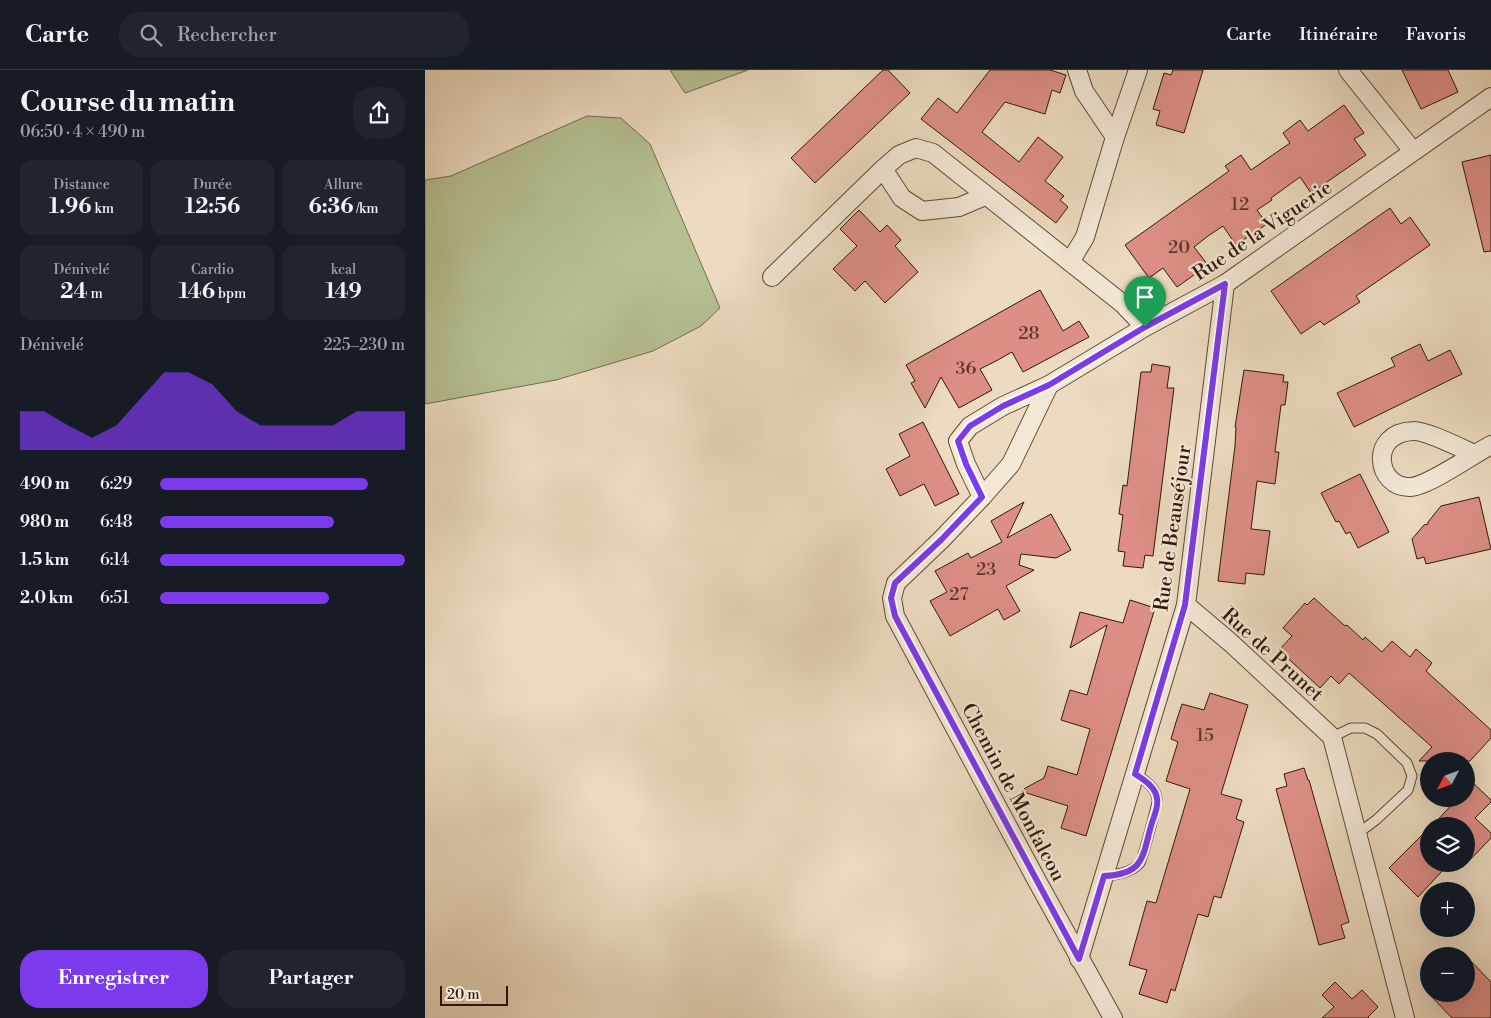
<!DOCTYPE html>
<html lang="fr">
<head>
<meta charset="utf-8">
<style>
	:root { --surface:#171b24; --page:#20242c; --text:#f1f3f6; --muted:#9ea1a6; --line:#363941; --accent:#7c3aed }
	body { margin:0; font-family:"Libre Bodoni",serif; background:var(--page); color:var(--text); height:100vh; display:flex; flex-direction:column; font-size:19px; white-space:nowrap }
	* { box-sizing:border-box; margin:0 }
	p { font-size:16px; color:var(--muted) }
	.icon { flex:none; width:28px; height:28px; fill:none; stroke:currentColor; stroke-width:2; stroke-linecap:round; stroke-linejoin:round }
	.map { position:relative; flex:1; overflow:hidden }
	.sheet { display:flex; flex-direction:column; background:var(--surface); width:425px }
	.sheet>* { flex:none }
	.needle { width:32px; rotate:229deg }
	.buttons { position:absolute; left:995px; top:682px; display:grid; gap:10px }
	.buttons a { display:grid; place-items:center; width:55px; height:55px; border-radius:50%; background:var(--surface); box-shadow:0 5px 20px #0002; font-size:25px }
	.scale { position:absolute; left:15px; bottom:12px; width:68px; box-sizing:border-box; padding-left:5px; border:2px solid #321809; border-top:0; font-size:14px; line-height:18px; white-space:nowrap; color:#321809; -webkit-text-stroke:4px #f3e8d6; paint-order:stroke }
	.pin { position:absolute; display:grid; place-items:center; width:42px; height:42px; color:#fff; margin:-51px -21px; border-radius:50% 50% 50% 0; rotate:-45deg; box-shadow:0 0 5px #0007 }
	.pin .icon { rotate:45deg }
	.round { display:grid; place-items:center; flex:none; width:52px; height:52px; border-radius:20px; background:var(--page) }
	.headline { display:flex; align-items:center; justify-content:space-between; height:85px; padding:0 20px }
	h1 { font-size:28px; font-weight:700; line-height:38px }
	.figures { display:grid; grid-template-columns:repeat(3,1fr); gap:8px; height:85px; padding:5px 20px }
	.figures div { display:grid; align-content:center; border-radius:12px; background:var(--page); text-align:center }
	.figures b { font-size:21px; font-weight:700 }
	.figures small { font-size:14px; font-weight:400 }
	.figures p { font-size:14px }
	.chart { height:140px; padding:10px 20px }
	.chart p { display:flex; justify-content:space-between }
	.chart svg { width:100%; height:90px; margin-top:5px; fill:var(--accent); opacity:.7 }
	.button { display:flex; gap:10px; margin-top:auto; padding:10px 20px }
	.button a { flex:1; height:58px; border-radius:20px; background:var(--accent); color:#fff; font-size:20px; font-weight:700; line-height:58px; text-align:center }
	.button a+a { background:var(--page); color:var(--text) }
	ul { padding:0 20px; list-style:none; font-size:16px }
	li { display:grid; grid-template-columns:80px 60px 1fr; align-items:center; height:38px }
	li i { height:12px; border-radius:6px; background:var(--accent) }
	header { display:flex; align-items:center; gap:30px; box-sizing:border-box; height:70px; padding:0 25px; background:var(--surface); border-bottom:1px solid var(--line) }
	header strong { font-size:24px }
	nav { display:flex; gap:28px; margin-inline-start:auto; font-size:18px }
	.search { width:350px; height:45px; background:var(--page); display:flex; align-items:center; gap:12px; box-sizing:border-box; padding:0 18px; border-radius:20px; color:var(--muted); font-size:19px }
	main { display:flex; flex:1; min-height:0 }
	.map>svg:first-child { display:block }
</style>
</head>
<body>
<header>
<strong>Carte</strong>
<div class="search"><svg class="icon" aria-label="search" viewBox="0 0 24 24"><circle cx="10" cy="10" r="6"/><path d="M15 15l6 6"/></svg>Rechercher</div>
<nav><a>Carte</a><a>Itinéraire</a><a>Favoris</a></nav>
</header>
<main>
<section class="sheet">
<div class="headline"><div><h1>Course du matin</h1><p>06:50 · 4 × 490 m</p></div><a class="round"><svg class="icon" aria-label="share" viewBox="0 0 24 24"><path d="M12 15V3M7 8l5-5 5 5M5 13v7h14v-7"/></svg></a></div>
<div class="figures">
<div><p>Distance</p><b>1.96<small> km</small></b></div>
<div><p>Durée</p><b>12:56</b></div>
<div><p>Allure</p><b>6:36<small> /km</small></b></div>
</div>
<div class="figures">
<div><p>Dénivelé</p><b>24<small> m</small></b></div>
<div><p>Cardio</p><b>146<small> bpm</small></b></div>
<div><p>kcal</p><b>149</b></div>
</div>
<div class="chart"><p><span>Dénivelé</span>225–230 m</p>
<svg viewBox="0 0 160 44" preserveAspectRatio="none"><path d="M0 44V25L10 25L20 32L30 38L40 32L50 19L60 6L70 6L80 12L90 25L100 32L110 32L120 32L130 32L140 25L150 25L160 25V44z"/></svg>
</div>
<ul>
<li><b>490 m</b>6:29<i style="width:85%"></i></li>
<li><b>980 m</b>6:48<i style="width:71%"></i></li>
<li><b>1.5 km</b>6:14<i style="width:100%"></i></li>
<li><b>2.0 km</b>6:51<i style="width:69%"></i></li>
</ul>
<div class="button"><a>Enregistrer</a><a>Partager</a></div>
</section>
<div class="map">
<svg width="1066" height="948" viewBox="0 0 1066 948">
	<rect width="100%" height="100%" fill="#ecdbc0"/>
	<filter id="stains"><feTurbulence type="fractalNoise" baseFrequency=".004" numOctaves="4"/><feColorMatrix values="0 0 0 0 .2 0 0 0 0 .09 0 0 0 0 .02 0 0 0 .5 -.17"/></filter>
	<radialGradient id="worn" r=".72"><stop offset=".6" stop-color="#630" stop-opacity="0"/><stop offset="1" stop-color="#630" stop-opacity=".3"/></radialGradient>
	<!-- green -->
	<g fill="#b6c093" stroke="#746c4e">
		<polygon points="245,0 323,0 260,23"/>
		<polygon points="162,46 196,48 225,74 295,238 276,256 228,281 131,310 0,334 0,110 26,106"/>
	</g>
	<!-- building -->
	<g fill="#dd8f86" stroke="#321809">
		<polygon points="458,0 463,0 485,23 390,113 366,88"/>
		<polygon points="565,0 625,0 641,5 635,23 627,20 620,44 580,32 557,62 594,92 613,67 638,87 620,111 639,126 635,130 643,137 631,153 496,49 513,28 532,43"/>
		<polygon points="748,0 778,0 759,63 731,55 735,41 728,39 739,3 746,5"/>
		<polygon points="977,0 1023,0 1033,22 996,39"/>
		<polygon points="919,35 939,63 929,69 941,85 886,123 875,107 846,128 847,130 832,140 842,154 811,175 798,156 783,166 769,177 783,195 752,217 738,198 724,208 700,175 804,101 800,96 816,85 826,100 865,73 858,63 875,50 883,61"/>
		<polygon points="1066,85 1066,181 1059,182 1037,92"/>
		<polygon points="965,138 976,154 985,147 1005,175 931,226 935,232 899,255 895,251 876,264 846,221"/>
		<polygon points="434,140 455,162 462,155 476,170 470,176 493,202 460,233 440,211 430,221 408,199 432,176 415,159"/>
		<polygon points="615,220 638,261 654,251 664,267 598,302 587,282 571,291 555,299 567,320 534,338 516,307 500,338 486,313 490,311 481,295"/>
		<polygon points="995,274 1003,291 1025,280 1037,304 929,357 912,323 970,296 966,288"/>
		<polygon points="727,294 745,297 742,318 749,318 728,486 720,485 718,498 698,496 700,482 693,481 698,445 694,444 698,415 702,416 716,302 726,302"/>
		<polygon points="819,300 859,305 858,312 863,312 860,335 856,335 850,382 854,382 850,414 832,411 826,459 845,461 839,505 821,503 820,514 793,511 810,376 811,357 810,357"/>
		<polygon points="498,352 534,424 510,436 499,414 475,426 461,399 485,386 474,364"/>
		<polygon points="935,404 964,462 933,478 925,462 921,464 914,451 911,452 896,423"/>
		<polygon points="1054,427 1066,479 1001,494 999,487 992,489 987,469 999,455 1003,454 1003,452 1016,436"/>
		<polygon points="599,432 582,468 626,444 646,480 631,488 596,484 594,495 609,500 581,516 595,541 579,550 573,539 525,566 505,531 522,522 510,501 543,483 546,488 577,472 566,451"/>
		<polygon points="889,528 920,556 922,555 938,570 940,567 957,582 967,571 985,587 991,579 1007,593 1001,601 1066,660 1066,668 1045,691 994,691 1007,677 924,603 914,614 906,606 895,618 854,580 867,566 858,558 880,533 882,535"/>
		<polygon points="705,530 730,538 661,766 636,758 643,736 595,721 619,708 623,696 652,705 665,659 636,650 645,620 662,625 682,555 645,578 655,542 698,553"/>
		<polygon points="785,623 823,635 796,724 817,730 811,749 819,752 796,828 789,826 783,847 773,844 750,921 746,919 742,933 714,924 722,900 704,895 722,831 731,833 765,719 741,711 753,672 746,669 751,652 757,634 779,640"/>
		<polygon points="879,698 883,710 884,710 924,852 916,855 920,868 894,875 851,719 862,716 859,704"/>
		<polygon points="1047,712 1066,730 1066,732 1050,748 1066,763 1066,768 1041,794 1041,756 1007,756 1032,729 1041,729 1041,718"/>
		<polygon points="1004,758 1004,794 1014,794 1019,799 993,827 964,798"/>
		<polygon points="1041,886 1066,912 1066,948 1027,948 1004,924 1041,924"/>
		<polygon points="910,912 927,929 937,920 953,937 943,947 944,948 897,948 909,937 897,925"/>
	</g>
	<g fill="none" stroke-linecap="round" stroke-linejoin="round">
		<defs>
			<g id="service">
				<polyline points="907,667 926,658 940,658 952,664 982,693 987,706 983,720 951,750 932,764"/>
				<path d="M679,806C691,805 706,803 715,793C717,790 733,733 732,729C731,717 719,710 710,703"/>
			</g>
			<g id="minor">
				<polyline points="652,0 659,21 690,67 713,0"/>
				<polyline points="923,0 988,81"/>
				<polyline points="458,99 477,128 497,141 534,137 560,126"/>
				<polyline points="645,192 660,167 690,67"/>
				<polyline points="347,207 458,99 474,85 491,78 508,83 698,234 720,257"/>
				<polyline points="624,315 586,394 557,427 516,470 471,513 467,528 470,546 611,809 688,948"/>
				<path d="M1049,384C1036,378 1000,360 988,361C943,363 951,418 985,417C1002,417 1047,385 1066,375"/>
				<polyline points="557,427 541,394 533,371 545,356 578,336 624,315 720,257 800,214 1066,27"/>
				<polyline points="761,535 806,573 907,667 980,948"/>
				<polyline points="654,889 761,535 800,214"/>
			</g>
		</defs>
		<!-- service casing -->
		<use href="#service" stroke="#604937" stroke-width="11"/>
		<!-- minor casing -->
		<use href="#minor" stroke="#604937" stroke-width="20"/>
		<!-- service -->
		<use href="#service" stroke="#f3e8d6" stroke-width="9"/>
		<!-- minor -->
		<use href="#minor" stroke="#f3e8d6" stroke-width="18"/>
	</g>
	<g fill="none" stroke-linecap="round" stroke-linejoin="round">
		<defs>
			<path id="route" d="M800,214L760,535L710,704C719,710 731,717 732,729C734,737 728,748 726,756C717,788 719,804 679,806L654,889L470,546L466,528L470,513L516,470L557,427L541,394L533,371L545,356L578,336L624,315L720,257Z"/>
		</defs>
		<!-- route casing -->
		<use href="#route" stroke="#fff" stroke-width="10"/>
		<!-- route -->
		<use href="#route" stroke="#7c3aed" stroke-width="6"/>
	</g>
	<g text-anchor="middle" stroke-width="4.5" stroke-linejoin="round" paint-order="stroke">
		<!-- number labels -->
		<g font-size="18" fill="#5d3628">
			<text x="815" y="140">12</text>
			<text x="754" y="183">20</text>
			<text x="604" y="269">28</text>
			<text x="541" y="304">36</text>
			<text x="561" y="505">23</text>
			<text x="534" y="530">27</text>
			<text x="780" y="671">15</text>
		</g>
		<!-- street labels -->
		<g font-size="20" fill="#321809" stroke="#f3e8d6">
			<text transform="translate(837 160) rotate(-34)" y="7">Rue de la Viguerie</text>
			<text transform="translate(747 458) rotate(-82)" y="7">Rue de Beauséjour</text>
			<text transform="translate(848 584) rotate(42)" y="7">Rue de Prunet</text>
			<text transform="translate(589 722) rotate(62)" y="7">Chemin de Monfalcou</text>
		</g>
	</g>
	<rect width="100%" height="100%" filter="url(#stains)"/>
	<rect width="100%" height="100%" fill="url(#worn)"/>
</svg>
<div class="buttons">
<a><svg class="needle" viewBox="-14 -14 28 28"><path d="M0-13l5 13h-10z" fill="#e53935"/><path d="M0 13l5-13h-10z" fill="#9ea1a6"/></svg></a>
<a><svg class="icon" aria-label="layers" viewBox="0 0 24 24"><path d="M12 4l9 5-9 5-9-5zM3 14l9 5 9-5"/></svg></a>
<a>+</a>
<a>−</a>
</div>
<div class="scale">20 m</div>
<div class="pin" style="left:720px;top:257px;background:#1e9e55"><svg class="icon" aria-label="arrive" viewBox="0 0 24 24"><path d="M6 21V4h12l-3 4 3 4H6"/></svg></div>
</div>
</main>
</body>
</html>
